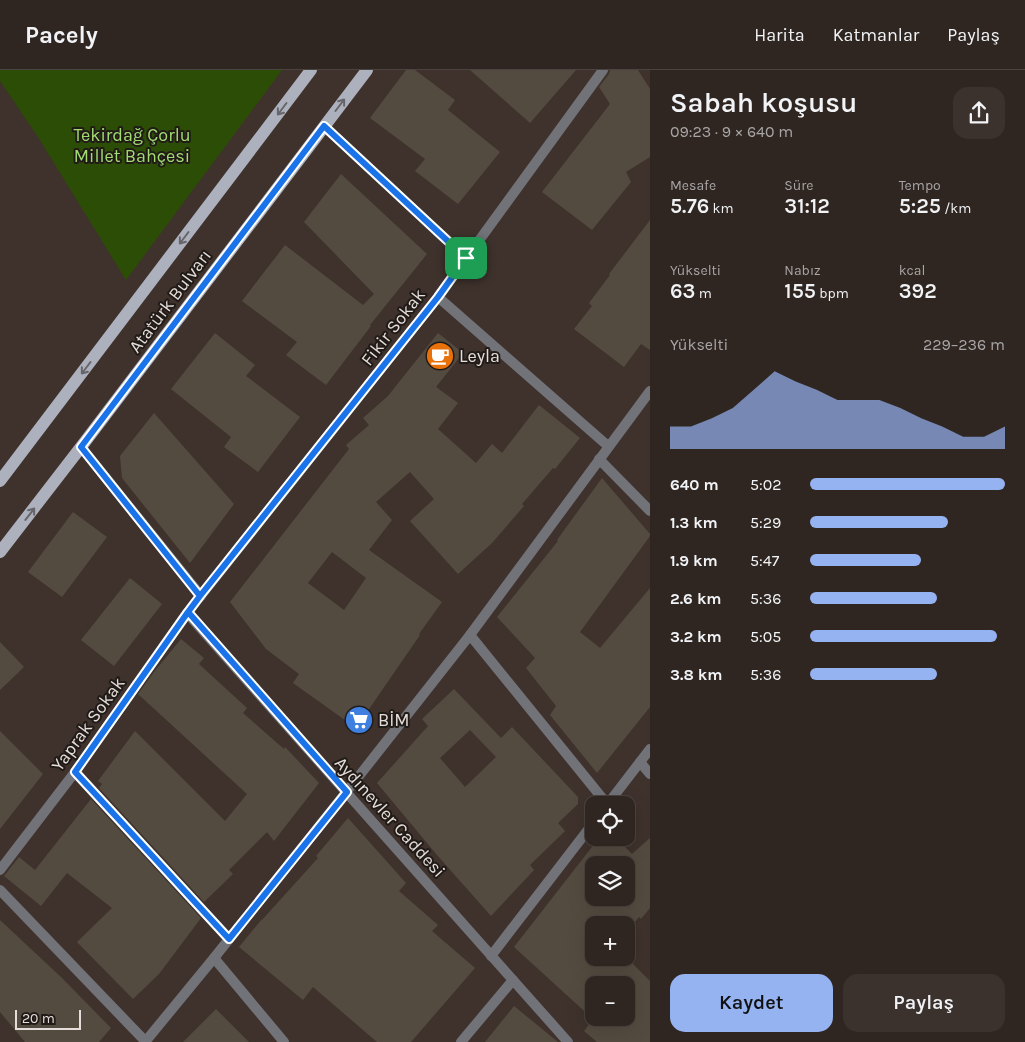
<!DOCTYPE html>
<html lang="tr">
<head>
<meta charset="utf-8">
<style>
	:root { --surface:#2f2621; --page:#3b322e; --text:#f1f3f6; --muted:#a7a5a5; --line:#4a433f; --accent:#95b2f1 }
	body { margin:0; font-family:Karla,sans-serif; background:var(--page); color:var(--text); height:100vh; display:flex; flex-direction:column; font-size:19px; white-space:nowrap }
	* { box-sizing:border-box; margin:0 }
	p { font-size:16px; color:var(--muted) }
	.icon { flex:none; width:28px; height:28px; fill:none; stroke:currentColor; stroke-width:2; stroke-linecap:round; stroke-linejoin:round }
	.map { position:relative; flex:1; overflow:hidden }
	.details { display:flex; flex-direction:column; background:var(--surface); width:375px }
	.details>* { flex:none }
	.fabs { position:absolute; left:585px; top:726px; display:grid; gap:10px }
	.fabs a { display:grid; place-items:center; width:50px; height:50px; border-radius:10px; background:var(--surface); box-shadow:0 5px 20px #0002,0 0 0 1px var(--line); font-size:25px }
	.scale { position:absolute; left:15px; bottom:12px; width:66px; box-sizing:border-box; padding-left:5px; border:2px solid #e5ddd9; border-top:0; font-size:14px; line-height:18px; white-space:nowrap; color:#e5ddd9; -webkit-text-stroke:4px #211b18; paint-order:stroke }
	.pin { position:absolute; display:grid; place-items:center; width:42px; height:42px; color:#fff; margin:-21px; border-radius:10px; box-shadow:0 2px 8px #0006 }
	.round { display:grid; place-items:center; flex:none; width:52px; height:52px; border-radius:15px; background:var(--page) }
	.summary { display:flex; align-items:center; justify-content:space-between; height:85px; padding:0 20px }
	h1 { font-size:28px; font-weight:600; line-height:38px }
	.metrics { display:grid; grid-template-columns:repeat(3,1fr); gap:8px; height:85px; padding:5px 20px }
	.metrics div { display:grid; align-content:center }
	.metrics b { font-size:21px; font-weight:600 }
	.metrics small { font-size:14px; font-weight:400 }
	.metrics p { font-size:14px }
	.chart { height:140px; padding:10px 20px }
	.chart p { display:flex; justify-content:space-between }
	.chart svg { width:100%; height:90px; margin-top:5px; fill:var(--accent); opacity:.7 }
	.primary-button { display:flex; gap:10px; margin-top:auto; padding:10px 20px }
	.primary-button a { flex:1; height:58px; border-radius:15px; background:var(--accent); color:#111; font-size:20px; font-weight:600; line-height:58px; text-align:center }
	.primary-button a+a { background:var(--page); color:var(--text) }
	ul { padding:0 20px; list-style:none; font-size:16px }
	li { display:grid; grid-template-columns:80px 60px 1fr; align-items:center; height:38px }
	li i { height:12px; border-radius:6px; background:var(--accent) }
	header { display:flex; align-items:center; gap:30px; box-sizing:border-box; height:70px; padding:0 25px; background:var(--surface); border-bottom:1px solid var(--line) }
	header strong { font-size:24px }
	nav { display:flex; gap:28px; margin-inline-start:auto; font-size:18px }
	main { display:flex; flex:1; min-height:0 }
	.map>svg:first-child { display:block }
</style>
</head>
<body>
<header>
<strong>Pacely</strong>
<nav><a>Harita</a><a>Katmanlar</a><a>Paylaş</a></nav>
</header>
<main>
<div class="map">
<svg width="650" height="972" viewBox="0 0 650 972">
	<rect width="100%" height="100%" fill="#3f322c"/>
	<!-- green -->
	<polygon fill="#2c4d05" points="0,0 282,0 126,210 38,67 0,11"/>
	<!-- building -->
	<g fill="#544b40" fill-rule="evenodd">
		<polygon points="406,0 415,0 455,30 448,40 500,82 458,134 415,101 425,89 370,48"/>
		<polygon points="470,0 576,0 530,53"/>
		<polygon points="610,0 638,0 650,19 650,87 626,102 631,112 592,160 542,122 610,34 599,17 609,4"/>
		<polygon points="341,104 427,184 370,255 371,256 326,315 286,285 297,272 242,231 285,175 363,235 374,224 304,152"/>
		<polygon points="650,150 650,280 641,274 624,297 574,259 592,236 589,233 610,205 609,204"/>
		<polygon points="215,263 255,295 246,306 300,347 258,402 224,377 231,367 171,319"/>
		<path d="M438,263L463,283L436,317L458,333L438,359L476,393L492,374L502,383L539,335L580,368L555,399L553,398L522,434L524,436L492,473L458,504L410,451L434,429L410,402L376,432L392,450L369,480L442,532L419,564L420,565L356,658L293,613L299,604L266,579L230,532L349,379L346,375L369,355L363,348L388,326ZM332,482L366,508L344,540L308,513Z"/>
		<polygon points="154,343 234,434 190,493 122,408 120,386"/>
		<polygon points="602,408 650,464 650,466 580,562 600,578 650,518 650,637 597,703 550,645 556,636 526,598 535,588 497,547 558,471 557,470"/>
		<polygon points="73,442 107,467 62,527 28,502"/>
		<polygon points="130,508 162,534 114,596 81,570"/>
		<polygon points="181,569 204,588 199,594 247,638 243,643 284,679 285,677 319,713 274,771 267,762 229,800 233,804 204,832 99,718 102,714 98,711 135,661 225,751 247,724 138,624 154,602"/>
		<polygon points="0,572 24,597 0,620"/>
		<path d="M454,619L501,668L512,657L578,727V734L558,753L565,761L530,795L534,800L491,846L437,785L377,713L428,656L422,649ZM470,660L496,687L465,717L440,688Z"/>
		<polygon points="0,661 43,704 0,759"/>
		<polygon points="91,729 201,848 159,904 133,929 77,872 112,838 67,803 41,836 4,806 19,787 35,800"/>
		<polygon points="348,748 406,813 399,821 438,855 432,861 475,898 411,972 377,972 313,917 303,930 239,877 262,849 262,850 318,788 316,786"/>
		<path d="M599,768H616L632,784L650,768V838L641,849L639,847L626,863V855H594V888L626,887L650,911V972H597L584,961L593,949L514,877ZM594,795H626V828H594ZM594,915H626V948H594Z"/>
		<polygon points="0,850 62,908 111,958 99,972 25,972 0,942"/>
		<polygon points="514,936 558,972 485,972"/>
		<polygon points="216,939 249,972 183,972"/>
	</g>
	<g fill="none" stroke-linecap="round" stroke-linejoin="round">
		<!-- minor -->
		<g stroke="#717379" stroke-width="10">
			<polyline points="324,56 466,188"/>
			<polyline points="438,227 608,376"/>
			<polyline points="81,377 201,526"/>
			<polyline points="599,389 650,441"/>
			<polyline points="187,543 568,972"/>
			<polyline points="470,565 607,734"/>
			<polyline points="640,692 650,704"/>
			<polyline points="75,702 229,869"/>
			<polyline points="607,735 650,679"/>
			<polyline points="0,800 75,702 187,543 438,227 603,0"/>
			<polyline points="0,820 146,972"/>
			<polyline points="491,886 594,752"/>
			<polyline points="214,888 284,972"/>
			<polyline points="145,972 214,888 359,706 470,565 650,321"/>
			<polyline points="461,972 513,910"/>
		</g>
		<!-- primary -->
		<g stroke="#acb1bd" stroke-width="12">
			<polyline points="0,411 311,0"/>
			<polyline points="0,482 81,377 367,0"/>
		</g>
	</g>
	<!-- one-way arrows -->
	<defs><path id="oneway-shaft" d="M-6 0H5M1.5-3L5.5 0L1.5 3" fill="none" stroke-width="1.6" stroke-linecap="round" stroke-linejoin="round" transform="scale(1.25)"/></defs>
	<g stroke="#66666a">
		<use href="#oneway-shaft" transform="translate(340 35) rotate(-53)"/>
		<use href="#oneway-shaft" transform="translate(282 39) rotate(127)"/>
		<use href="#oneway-shaft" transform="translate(184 168) rotate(127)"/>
		<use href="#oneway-shaft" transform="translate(86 298) rotate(127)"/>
		<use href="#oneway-shaft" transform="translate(30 444) rotate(-52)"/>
	</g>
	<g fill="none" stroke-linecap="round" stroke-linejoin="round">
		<defs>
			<polyline id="route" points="466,188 438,227 200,526 188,542 75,702 229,869 347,722 188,542 200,526 81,377 324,56 466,188"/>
		</defs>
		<!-- route casing -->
		<use href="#route" stroke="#fff" stroke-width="10"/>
		<!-- route -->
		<use href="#route" stroke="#1a73e8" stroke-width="6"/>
	</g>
	<!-- icons -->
	<defs>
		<symbol id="cafe-disc" viewBox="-11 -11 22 22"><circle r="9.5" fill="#e8710a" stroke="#211b18"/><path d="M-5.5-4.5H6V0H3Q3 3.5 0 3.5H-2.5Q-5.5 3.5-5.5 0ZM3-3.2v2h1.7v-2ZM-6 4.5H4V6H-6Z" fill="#fff"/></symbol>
		<symbol id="supermarket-disc" viewBox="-11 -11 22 22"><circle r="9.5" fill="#3f7fe0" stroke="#211b18"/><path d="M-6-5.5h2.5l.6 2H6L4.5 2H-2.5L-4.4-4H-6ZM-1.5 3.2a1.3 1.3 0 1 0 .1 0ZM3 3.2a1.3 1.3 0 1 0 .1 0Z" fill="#fff"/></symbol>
	</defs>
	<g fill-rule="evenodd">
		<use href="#cafe-disc" x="424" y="270" width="32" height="32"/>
		<use href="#supermarket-disc" x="343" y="634" width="32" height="32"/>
	</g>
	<g text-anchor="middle" stroke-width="4" stroke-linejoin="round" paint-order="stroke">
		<!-- park labels -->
		<g font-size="18" fill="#a1db71" stroke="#211b18">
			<text x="132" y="71">Tekirdağ Çorlu<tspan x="132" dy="21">Millet Bahçesi</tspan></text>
		</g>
		<!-- street labels -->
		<g font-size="18" fill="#e5ddd9" stroke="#211b18">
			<text transform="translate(170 231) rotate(-53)" y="6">Atatürk Bulvarı</text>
			<text transform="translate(393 257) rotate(-52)" y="6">Fikir Sokak</text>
			<text transform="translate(88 654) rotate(-54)" y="6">Yaprak Sokak</text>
			<text transform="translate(390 747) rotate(48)" y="6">Aydınevler Caddesi</text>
		</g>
		<!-- poi labels -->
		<g font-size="18" fill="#e5ddd9" stroke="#211b18" text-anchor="start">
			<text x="459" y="292">Leyla</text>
			<text x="378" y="656">BİM</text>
		</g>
	</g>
</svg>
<div class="fabs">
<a><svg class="icon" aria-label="locate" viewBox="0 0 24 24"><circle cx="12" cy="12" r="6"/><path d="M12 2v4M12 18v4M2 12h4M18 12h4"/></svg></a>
<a><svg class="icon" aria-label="layers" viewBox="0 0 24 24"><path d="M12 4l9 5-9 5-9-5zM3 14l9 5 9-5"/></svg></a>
<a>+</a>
<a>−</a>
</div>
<div class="scale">20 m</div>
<div class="pin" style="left:466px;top:188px;background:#1e9e55"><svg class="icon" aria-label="arrive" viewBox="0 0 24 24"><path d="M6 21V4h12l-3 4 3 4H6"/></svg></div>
</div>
<section class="details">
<div class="summary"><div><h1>Sabah koşusu</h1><p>09:23 · 9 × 640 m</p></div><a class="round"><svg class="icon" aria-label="share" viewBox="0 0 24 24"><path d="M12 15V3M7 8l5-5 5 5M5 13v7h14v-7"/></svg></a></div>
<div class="metrics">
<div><p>Mesafe</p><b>5.76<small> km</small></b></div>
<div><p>Süre</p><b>31:12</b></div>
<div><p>Tempo</p><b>5:25<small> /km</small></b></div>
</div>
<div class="metrics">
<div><p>Yükselti</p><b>63<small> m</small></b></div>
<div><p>Nabız</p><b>155<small> bpm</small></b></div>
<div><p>kcal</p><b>392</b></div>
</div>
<div class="chart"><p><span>Yükselti</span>229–236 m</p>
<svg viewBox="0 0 160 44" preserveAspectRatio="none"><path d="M0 44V33L10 33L20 29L30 24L40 15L50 6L60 11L70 15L80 20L90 20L100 20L110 24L120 29L130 33L140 38L150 38L160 33V44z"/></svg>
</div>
<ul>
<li><b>640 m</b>5:02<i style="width:100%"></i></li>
<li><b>1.3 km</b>5:29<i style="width:71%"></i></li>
<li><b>1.9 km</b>5:47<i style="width:57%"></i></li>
<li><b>2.6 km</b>5:36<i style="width:65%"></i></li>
<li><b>3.2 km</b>5:05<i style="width:96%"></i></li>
<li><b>3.8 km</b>5:36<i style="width:65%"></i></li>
</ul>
<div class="primary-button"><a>Kaydet</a><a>Paylaş</a></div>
</section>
</main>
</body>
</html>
